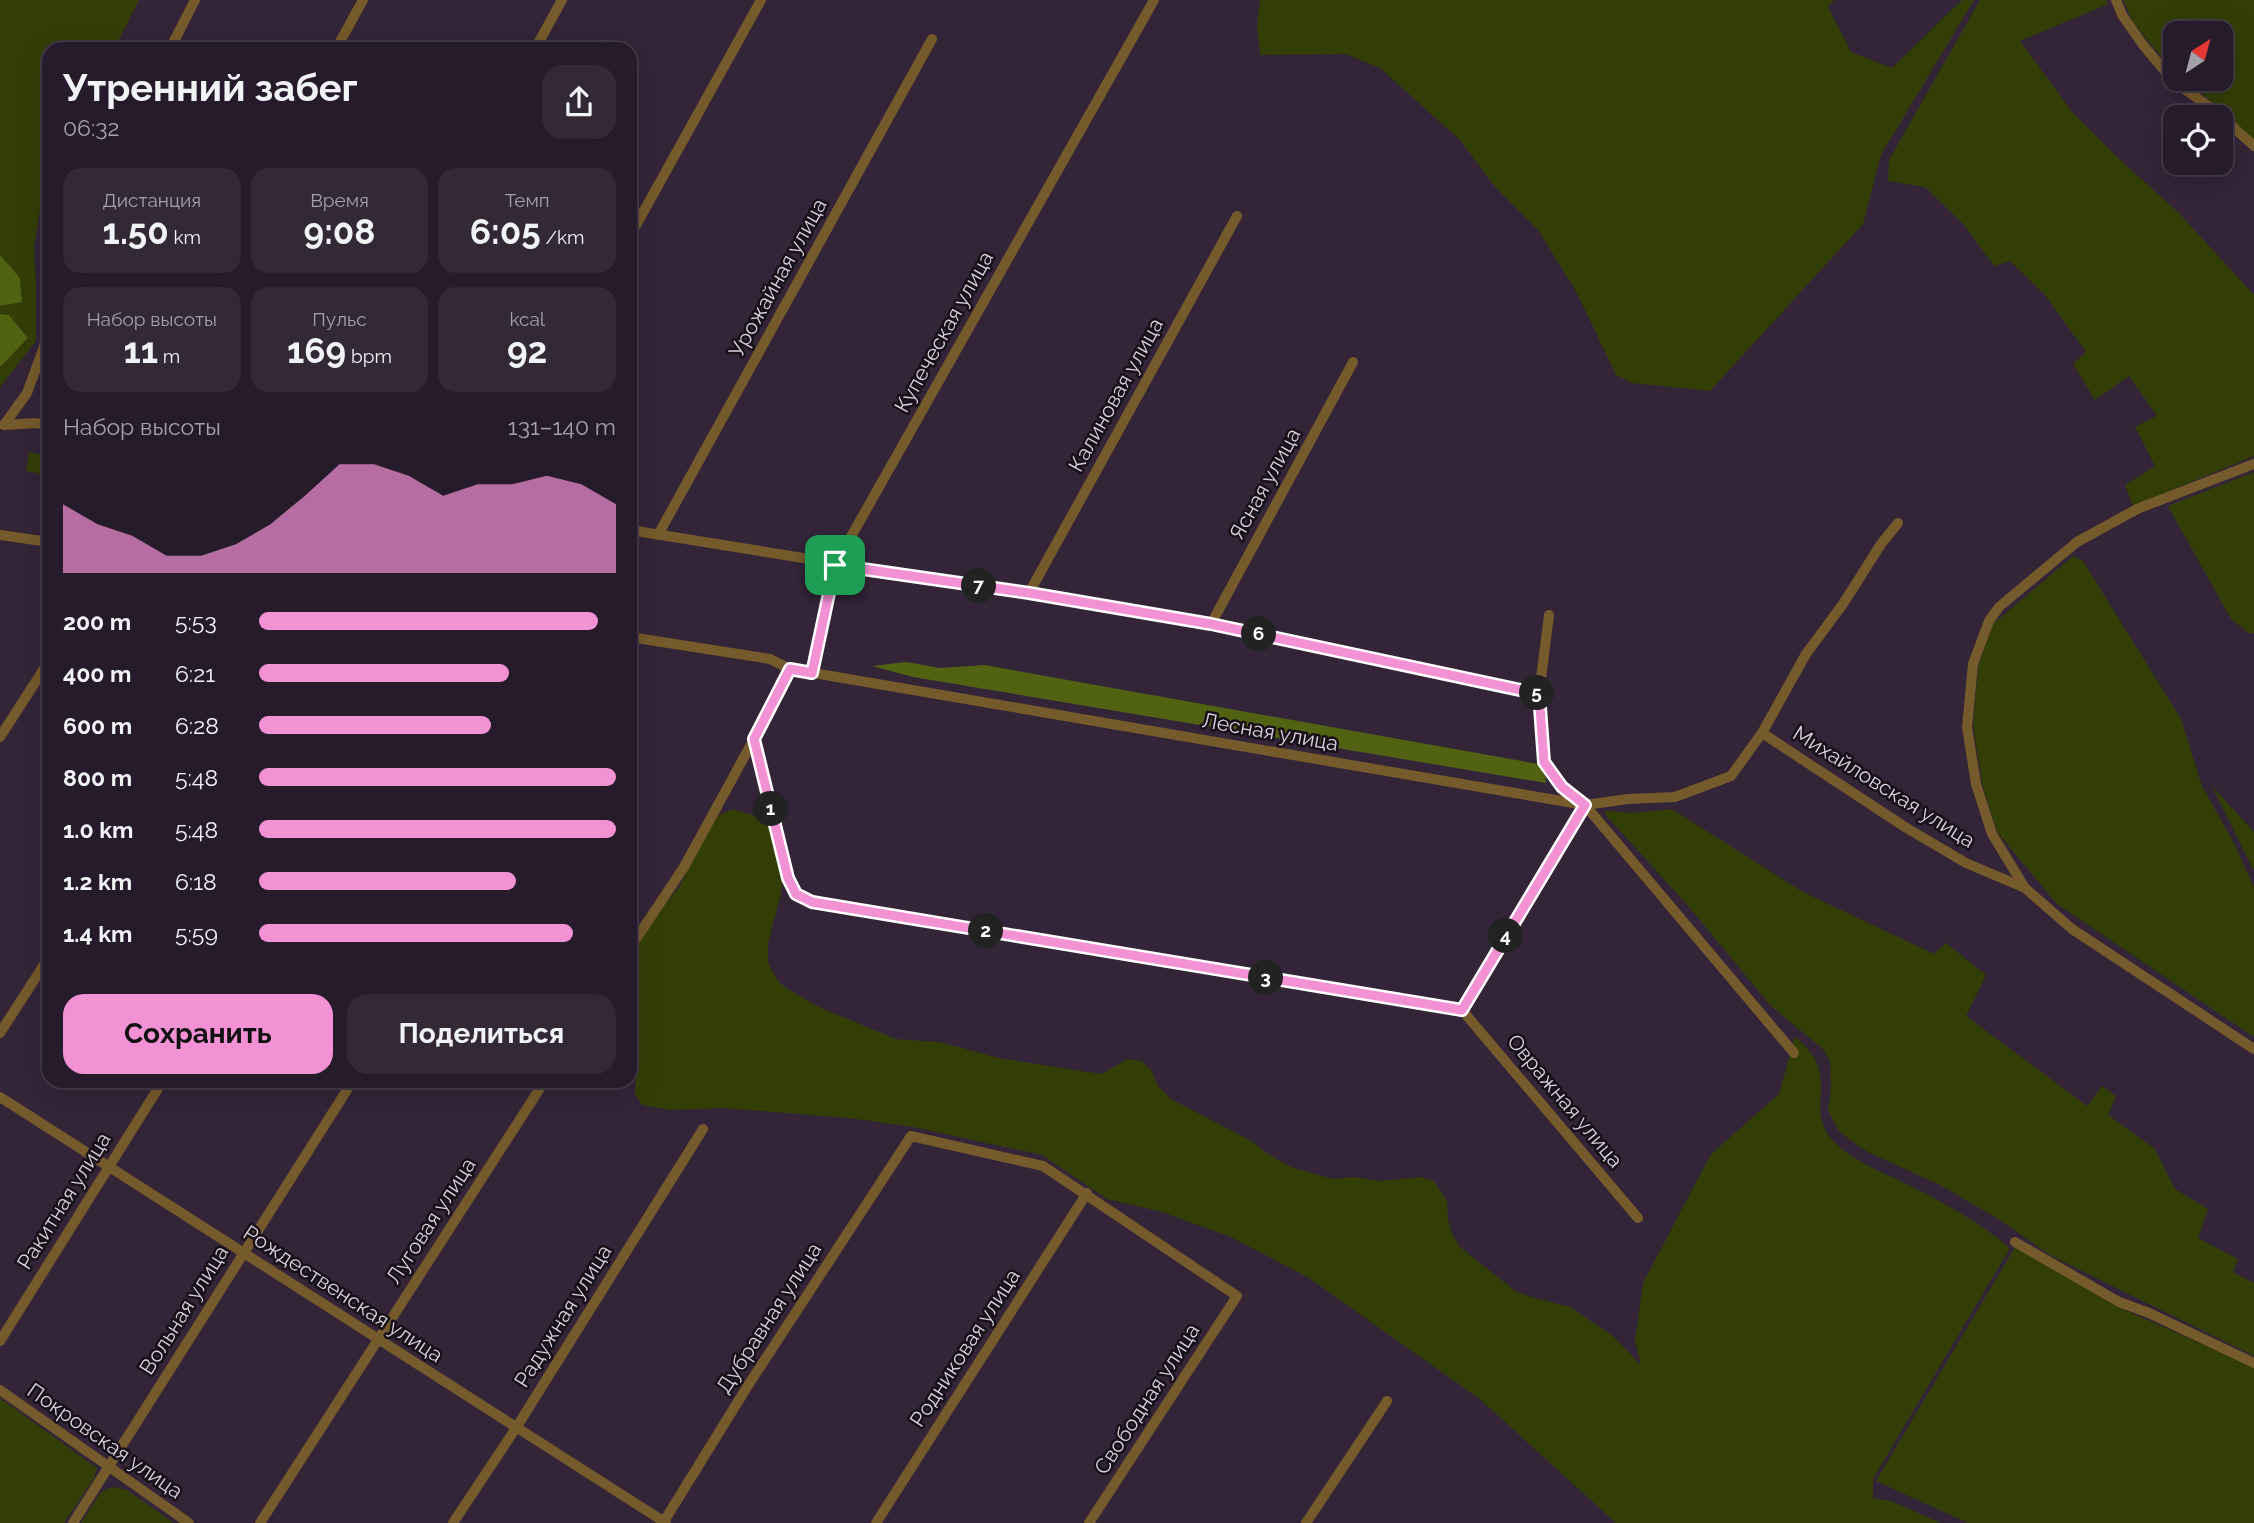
<!DOCTYPE html>
<html lang="ru">
<head>
<meta charset="utf-8">
<style>
	:root { --surface:#261b2a; --page:#322836; --text:#f1f3f6; --muted:#a4a1a8; --line:#423947; --accent:#f391d5 }
	body { margin:0; font-family:Raleway,sans-serif; background:var(--page); color:var(--text); height:100vh; display:flex; flex-direction:column; font-size:26px; white-space:nowrap }
	* { box-sizing:border-box; margin:0 }
	p { font-size:23px; color:var(--muted) }
	.icon { flex:none; width:38px; height:38px; fill:none; stroke:currentColor; stroke-width:2; stroke-linecap:round; stroke-linejoin:round }
	.map { position:relative; flex:1; overflow:hidden }
	.details { position:absolute; left:42px; top:42px; width:595px; height:1046px; display:flex; flex-direction:column; background:var(--surface); border-radius:21px; box-shadow:0 7px 28px #0002,0 0 0 2px var(--line) }
	.details>* { flex:none }
	.needle { width:46px; rotate:36deg }
	.buttons { position:absolute; left:2163px; top:21px; display:grid; gap:14px }
	.buttons a { display:grid; place-items:center; width:70px; height:70px; border-radius:14px; background:var(--surface); box-shadow:0 7px 28px #0002,0 0 0 2px var(--line); font-size:35px }
	.pin { position:absolute; display:grid; place-items:center; width:60px; height:60px; color:#fff; margin:-30px; border-radius:14px; box-shadow:0 4px 10px #0006 }
	.km { position:absolute; width:35px; height:35px; margin:-18px; border-radius:50%; background:#222; color:#fff; font-size:19px; line-height:35px; text-align:center }
	.round { display:grid; place-items:center; flex:none; width:74px; height:74px; border-radius:21px; background:var(--page) }
	.summary { display:flex; align-items:center; justify-content:space-between; height:119px; padding:0 21px }
	h1 { font-size:38px; font-weight:700; line-height:52px }
	.metrics { display:grid; grid-template-columns:repeat(3,1fr); gap:10px; height:119px; padding:7px 21px }
	.metrics div { display:grid; align-content:center; border-radius:18px; background:var(--page); text-align:center }
	.metrics b { font-size:35px; font-weight:700 }
	.metrics small { font-size:19px; font-weight:400 }
	.metrics p { font-size:19px }
	.chart { height:196px; padding:14px 21px }
	.chart p { display:flex; justify-content:space-between }
	.chart svg { width:100%; height:126px; margin-top:7px; fill:var(--accent); opacity:.7 }
	.cta { display:flex; gap:14px; margin-top:auto; padding:14px 21px }
	.cta a { flex:1; height:80px; border-radius:21px; background:var(--accent); color:#111; font-size:28px; font-weight:700; line-height:80px; text-align:center }
	.cta a+a { background:var(--page); color:var(--text) }
	ul { padding:0 21px; list-style:none; font-size:23px }
	li { display:grid; grid-template-columns:112px 84px 1fr; align-items:center; height:52px }
	li i { height:18px; border-radius:9px; background:var(--accent) }
	.map>svg:first-child { display:block }
</style>
</head>
<body>
<div class="map">
<svg width="2254" height="1523" viewBox="0 0 2254 1523">
	<rect width="100%" height="100%" fill="#332438"/>
	<!-- green -->
	<g fill="#333e07">
		<polygon points="0,0 139,0 114,49 49,49 49,175 43,190 34,248 36,283 36,341 0,387 0,367 28,338 9,315 0,314 0,306 22,302 20,278 0,255"/>
		<polygon points="1260,0 1834,0 1828,7 1851,52 1892,68 1962,0 1974,0 1881,155 1863,224 1710,391 1632,383 1616,375 1577,293 1538,230 1496,188 1460,140 1380,68 1346,54 1260,55 1257,25"/>
		<polygon points="1980,0 2107,0 2108,4 2020,41 2073,113 2117,157 2178,212 2254,295 2254,456 2133,506 2125,485 2155,466 2135,427 2157,416 2129,376 2095,400 2073,364 2086,352 2045,295 2010,261 1994,266 1965,226 1925,187 1888,181 1889,160"/>
		<polygon points="2123,0 2254,0 2254,141 2210,100 2181,79 2221,79 2221,33 2175,33 2175,74 2133,22"/>
		<polygon points="29,452 49,456 48,475 26,471"/>
		<polygon points="2254,472 2254,633 2250,634 2231,619 2168,506"/>
		<polygon points="2073,556 2083,561 2181,719 2202,786 2235,845 2254,888 2254,1037 2057,904 1997,832 1982,783 1973,725 1978,667 1993,624"/>
		<polygon points="2212,786 2254,832 2254,871"/>
		<path d="M734,809L755,816L769,824L775,838L783,875L781,894L768,943V963L778,981L788,989L821,1008L896,1039L939,1042L999,1058L1101,1074L1128,1059L1141,1061L1151,1070L1158,1086L1171,1099L1253,1142L1266,1153L1291,1167L1333,1179L1353,1177L1380,1181L1422,1177L1434,1181L1447,1201L1448,1220L1453,1235L1460,1247L1514,1290L1528,1296L1570,1307L1613,1336L1641,1365L1635,1341L1643,1283L1711,1154L1779,1094L1795,1037C1845,1075 1801,1107 1834,1142C1855,1163 1888,1174 1914,1188C1947,1204 1982,1224 2010,1248L1873,1479V1498L1891,1501L1941,1523H1616L1481,1400L1309,1278L1231,1237L1162,1212L1107,1199L1042,1155L913,1127L858,1119L724,1108L672,1110L642,1105L635,1094L636,1074L631,1044L633,1000L630,960L653,919L680,886L700,843L719,815Z"/>
		<polygon points="1672,809 1803,892 1934,954 1946,943 1986,975 1966,1016 2087,1106 2102,1086 2116,1096 2108,1115 2155,1149 2175,1189 2208,1209 2198,1238 2238,1259 2233,1272 2254,1283 2254,1356 2048,1254 2000,1220 1940,1185 1868,1152 1850,1140 1838,1130 1828,1110 1831,1088 1830,1061 1823,1049 1771,1006 1689,907 1604,813 1607,811 1632,813"/>
		<polygon points="2018,1242 2048,1265 2116,1306 2254,1367 2254,1523 1968,1523 1876,1481"/>
		<polygon points="0,1398 97,1468 94,1478 64,1523 0,1523"/>
		<polygon points="112,1487 127,1490 174,1523 81,1523 101,1492"/>
	</g>
	<!-- forest -->
	<g fill="#516212">
		<polygon points="0,255 20,278 22,302 0,306"/>
		<polygon points="0,314 9,315 28,338 0,367"/>
		<polygon points="906,662 940,668 984,665 1538,764 1545,776 1546,783 913,677 872,666"/>
	</g>
	<g fill="none" stroke-linecap="round" stroke-linejoin="round">
		<!-- street -->
		<g stroke="#755a2b" stroke-width="10">
			<polyline points="2116,0 2122,15 2143,45 2174,82 2213,109 2254,146"/>
			<polyline points="170,49 195,0"/>
			<polyline points="336,49 363,0"/>
			<polyline points="535,49 562,0"/>
			<polyline points="630,236 761,0"/>
			<polyline points="4,425 27,393 44,347 49,326"/>
			<polyline points="4,425 36,423 49,426"/>
			<polyline points="2254,464 2137,509 2077,542 1999,607 1989,621 1973,664 1967,727 1976,784 1992,834 2025,888 2072,929 2254,1049"/>
			<polyline points="630,530 1211,624 1539,694"/>
			<polyline points="0,535 49,542"/>
			<polyline points="658,535 932,39"/>
			<polyline points="1029,593 1237,216"/>
			<polyline points="1549,615 1539,694 1544,762 1562,787 1585,805 1794,1053"/>
			<polyline points="1211,624 1353,362"/>
			<polyline points="630,637 770,659 790,669 1585,805 1628,799 1675,797 1731,776 1762,733 1806,654 1843,604 1881,544 1898,523"/>
			<polyline points="790,669 754,739 788,878 796,894 812,902 1462,1010 1585,805"/>
			<polyline points="812,673 835,565 1154,0"/>
			<polyline points="1762,733 1905,827 1966,863 2025,888"/>
			<polyline points="0,737 49,661"/>
			<polyline points="630,948 684,867 754,739"/>
			<polyline points="1462,1010 1638,1218"/>
			<polyline points="0,1033 49,957"/>
			<polyline points="0,1097 666,1523"/>
			<polyline points="2015,1242 2119,1302 2149,1313 2254,1363"/>
			<polyline points="0,1341 162,1082"/>
			<polyline points="0,1390 189,1523"/>
			<polyline points="73,1523 352,1082"/>
			<polyline points="260,1523 544,1082"/>
			<polyline points="453,1523 516,1428 703,1129"/>
			<polyline points="663,1523 747,1387 911,1136 1043,1166 1237,1296 1089,1523"/>
			<polyline points="876,1523 1087,1193"/>
			<polyline points="1306,1523 1387,1401"/>
		</g>
	</g>
	<g fill="none" stroke-linecap="round" stroke-linejoin="round">
		<defs>
			<polygon id="route" points="835,565 1029,593 1211,624 1539,694 1544,762 1562,787 1585,805 1462,1010 812,902 796,894 788,878 754,739 790,669 812,673"/>
		</defs>
		<!-- route casing -->
		<use href="#route" stroke="#fff" stroke-width="14"/>
		<!-- route -->
		<use href="#route" stroke="#f391d5" stroke-width="9"/>
	</g>
	<g text-anchor="middle" stroke-width="5" stroke-linejoin="round" paint-order="stroke">
		<!-- street labels -->
		<g font-size="21" fill="#dad0dd" stroke="#171019">
			<text transform="translate(778 278) rotate(-61)" y="7">Урожайная улица</text>
			<text transform="translate(944 332) rotate(-61)" y="7">Купеческая улица</text>
			<text transform="translate(1116 395) rotate(-61)" y="7">Калиновая улица</text>
			<text transform="translate(1265 484) rotate(-61)" y="7">Ясная улица</text>
			<text transform="translate(1270 732) rotate(10)" y="7">Лесная улица</text>
			<text transform="translate(1884 787) rotate(32)" y="7">Михайловская улица</text>
			<text transform="translate(1565 1101) rotate(50)" y="7">Овражная улица</text>
			<text transform="translate(64 1201) rotate(-58)" y="7">Ракитная улица</text>
			<text transform="translate(431 1221) rotate(-57)" y="7">Луговая улица</text>
			<text transform="translate(343 1294) rotate(33)" y="7">Рождественская улица</text>
			<text transform="translate(184 1310) rotate(-58)" y="7">Вольная улица</text>
			<text transform="translate(563 1316) rotate(-58)" y="7">Радужная улица</text>
			<text transform="translate(769 1318) rotate(-57)" y="7">Дубравная улица</text>
			<text transform="translate(965 1348) rotate(-57)" y="7">Родниковая улица</text>
			<text transform="translate(1147 1399) rotate(-57)" y="7">Свободная улица</text>
			<text transform="translate(105 1441) rotate(35)" y="7">Покровская улица</text>
		</g>
	</g>
</svg>
<div class="buttons">
<a><svg class="needle" viewBox="-14 -14 28 28"><path d="M0-13l5 13h-10z" fill="#e53935"/><path d="M0 13l5-13h-10z" fill="#a4a1a8"/></svg></a>
<a><svg class="icon" aria-label="locate" viewBox="0 0 24 24"><circle cx="12" cy="12" r="6"/><path d="M12 2v4M12 18v4M2 12h4M18 12h4"/></svg></a>
</div>
<div class="pin" style="left:835px;top:565px;background:#1e9e55"><svg class="icon" aria-label="arrive" viewBox="0 0 24 24"><path d="M6 21V4h12l-3 4 3 4H6"/></svg></div>
<b class="km" style="left:771px;top:809px">1</b>
<b class="km" style="left:986px;top:931px">2</b>
<b class="km" style="left:1266px;top:978px">3</b>
<b class="km" style="left:1506px;top:936px">4</b>
<b class="km" style="left:1537px;top:693px">5</b>
<b class="km" style="left:1259px;top:634px">6</b>
<b class="km" style="left:979px;top:586px">7</b>
<section class="details">
<div class="summary"><div><h1>Утренний забег</h1><p>06:32</p></div><a class="round"><svg class="icon" aria-label="share" viewBox="0 0 24 24"><path d="M12 15V3M7 8l5-5 5 5M5 13v7h14v-7"/></svg></a></div>
<div class="metrics">
<div><p>Дистанция</p><b>1.50<small> km</small></b></div>
<div><p>Время</p><b>9:08</b></div>
<div><p>Темп</p><b>6:05<small> /km</small></b></div>
</div>
<div class="metrics">
<div><p>Набор высоты</p><b>11<small> m</small></b></div>
<div><p>Пульс</p><b>169<small> bpm</small></b></div>
<div><p>kcal</p><b>92</b></div>
</div>
<div class="chart"><p><span>Набор высоты</span>131–140 m</p>
<svg viewBox="0 0 160 44" preserveAspectRatio="none"><path d="M0 44V20L10 27L20 31L30 38L40 38L50 34L60 27L70 17L80 6L90 6L100 10L110 17L120 13L130 13L140 10L150 13L160 20V44z"/></svg>
</div>
<ul>
<li><b>200 m</b>5:53<i style="width:95%"></i></li>
<li><b>400 m</b>6:21<i style="width:70%"></i></li>
<li><b>600 m</b>6:28<i style="width:65%"></i></li>
<li><b>800 m</b>5:48<i style="width:100%"></i></li>
<li><b>1.0 km</b>5:48<i style="width:100%"></i></li>
<li><b>1.2 km</b>6:18<i style="width:72%"></i></li>
<li><b>1.4 km</b>5:59<i style="width:88%"></i></li>
</ul>
<div class="cta"><a>Сохранить</a><a>Поделиться</a></div>
</section>
</div>
</body>
</html>
